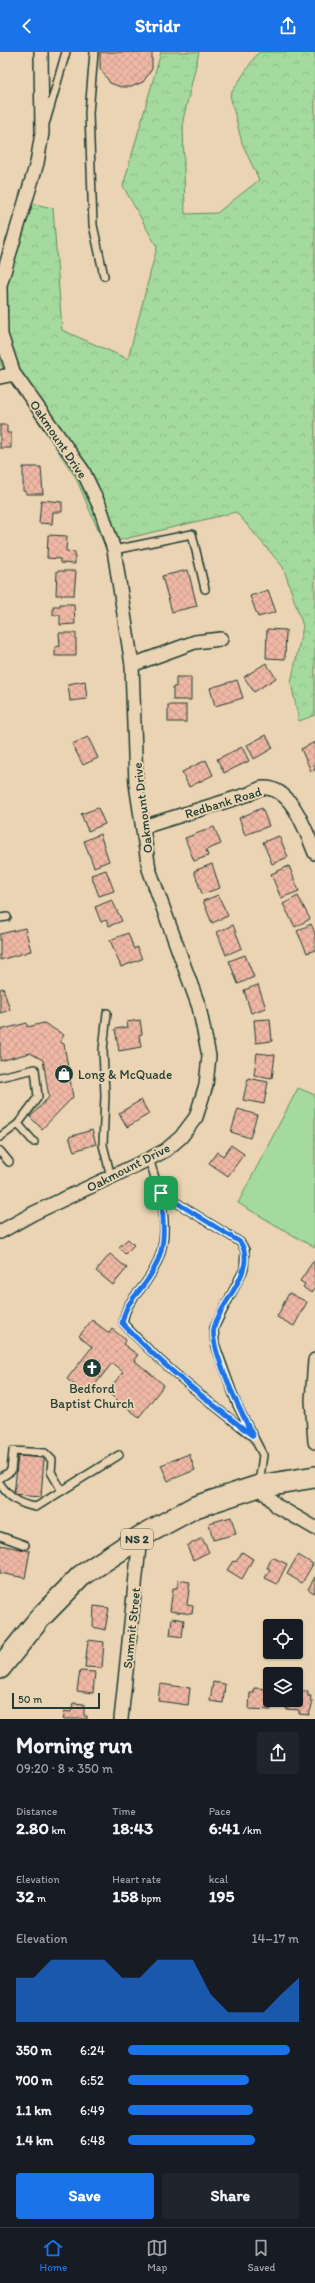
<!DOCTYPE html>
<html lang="en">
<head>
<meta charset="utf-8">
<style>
	:root { --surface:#171b24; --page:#20242c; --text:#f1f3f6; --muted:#9ea1a6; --line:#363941; --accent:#1a73e8 }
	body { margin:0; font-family:Itim,sans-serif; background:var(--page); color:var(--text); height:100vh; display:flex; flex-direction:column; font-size:15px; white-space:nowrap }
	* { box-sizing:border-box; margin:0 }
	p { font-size:13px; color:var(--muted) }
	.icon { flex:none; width:22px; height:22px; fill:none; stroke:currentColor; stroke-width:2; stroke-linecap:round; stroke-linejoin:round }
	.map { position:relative; height:1667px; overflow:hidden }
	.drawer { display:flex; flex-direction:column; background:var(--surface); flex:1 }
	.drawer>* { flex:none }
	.tools { position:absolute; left:263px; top:1567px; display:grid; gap:8px }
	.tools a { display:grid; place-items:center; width:40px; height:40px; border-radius:4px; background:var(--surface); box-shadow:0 1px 3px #0004; font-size:20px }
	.scale { position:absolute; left:12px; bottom:10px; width:88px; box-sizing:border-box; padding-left:4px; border:2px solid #1f3d34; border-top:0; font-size:11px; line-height:14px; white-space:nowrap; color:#1f3d34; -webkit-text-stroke:3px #ead4b3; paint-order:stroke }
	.pin { position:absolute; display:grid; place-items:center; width:34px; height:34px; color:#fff; margin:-17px; border-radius:8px; box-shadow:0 2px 6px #0006 }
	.round { display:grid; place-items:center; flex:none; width:42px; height:42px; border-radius:4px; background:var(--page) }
	.head { display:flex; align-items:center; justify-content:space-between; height:68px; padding:0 16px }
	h1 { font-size:22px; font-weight:800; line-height:30px }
	.stats { display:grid; grid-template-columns:repeat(3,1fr); gap:6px; height:68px; padding:4px 16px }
	.stats div { display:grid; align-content:center }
	.stats b { font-size:17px; font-weight:800 }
	.stats small { font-size:11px; font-weight:400 }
	.stats p { font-size:11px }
	.chart { height:112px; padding:8px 16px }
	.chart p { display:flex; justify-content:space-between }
	.chart svg { width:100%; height:72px; margin-top:4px; fill:var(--accent); opacity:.7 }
	.action { display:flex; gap:8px; margin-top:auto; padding:8px 16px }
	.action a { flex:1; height:46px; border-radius:4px; background:var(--accent); color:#fff; font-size:16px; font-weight:800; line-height:46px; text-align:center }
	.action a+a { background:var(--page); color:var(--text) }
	ul { padding:0 16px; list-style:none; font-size:13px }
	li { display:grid; grid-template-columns:64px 48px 1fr; align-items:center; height:30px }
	li i { height:10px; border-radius:5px; background:var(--accent) }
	header { display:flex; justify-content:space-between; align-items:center; height:52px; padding:0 16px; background:var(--accent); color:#fff; font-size:18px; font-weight:800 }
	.menu { display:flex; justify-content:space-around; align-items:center; height:56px; border-top:1px solid var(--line); background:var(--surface); font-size:11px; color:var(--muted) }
	.menu a { display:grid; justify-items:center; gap:2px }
	.menu .on { color:var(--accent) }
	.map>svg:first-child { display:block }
</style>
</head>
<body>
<header><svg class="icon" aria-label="back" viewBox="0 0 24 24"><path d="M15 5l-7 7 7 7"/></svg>Stridr<svg class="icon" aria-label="share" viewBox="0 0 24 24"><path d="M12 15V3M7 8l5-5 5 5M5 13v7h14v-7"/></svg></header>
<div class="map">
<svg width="315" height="1667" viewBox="0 0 315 1667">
	<defs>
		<pattern id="forest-crowns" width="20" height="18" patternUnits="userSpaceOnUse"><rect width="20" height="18" fill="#a4da9d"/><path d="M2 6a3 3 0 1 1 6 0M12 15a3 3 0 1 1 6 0" fill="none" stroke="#8dbc88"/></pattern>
		<pattern id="building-cross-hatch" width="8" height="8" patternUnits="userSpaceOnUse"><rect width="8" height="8" fill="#efb7a4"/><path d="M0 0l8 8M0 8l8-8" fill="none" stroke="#cc9e8e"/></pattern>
	</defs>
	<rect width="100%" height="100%" fill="#ead4b3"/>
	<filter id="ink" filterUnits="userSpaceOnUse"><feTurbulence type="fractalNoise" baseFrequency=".025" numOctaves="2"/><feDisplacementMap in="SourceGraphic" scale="8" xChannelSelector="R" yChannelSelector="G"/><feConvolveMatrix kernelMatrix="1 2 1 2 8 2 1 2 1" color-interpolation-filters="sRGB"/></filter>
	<g filter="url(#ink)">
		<!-- forest -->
		<polygon fill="url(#forest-crowns)" stroke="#628c68" points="161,0 199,0 183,68 185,162 217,161 259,128 242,91 230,43 256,3 260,0 315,0 315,663 299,669 291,631 303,574 283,515 236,460 104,492 76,426 0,312 0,223 20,149 53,156 62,278 128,307 157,195 123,134"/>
		<!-- green -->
		<polygon fill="#a4da9d" stroke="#628c68" points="298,1036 315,1043 315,1196 238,1151"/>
		<!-- building -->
		<g fill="url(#building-cross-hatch)" stroke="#1f3d34">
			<polygon points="152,0 152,17 143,30 131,35 121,35 110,31 100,16 100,0"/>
			<polygon points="0,373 7,373 7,381 11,381 11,396 0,396"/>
			<polygon points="23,415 41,415 43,442 26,442 26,439 23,439"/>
			<polygon points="41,448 62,450 62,460 53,460 52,472 39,471"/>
			<polygon points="48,483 67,484 66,499 75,500 75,512 60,511 60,507 47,506"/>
			<polygon points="188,518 197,554 172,560 162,524"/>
			<polygon points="57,519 76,519 74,543 56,543"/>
			<polygon points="268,538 276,560 258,565 250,544"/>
			<polygon points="60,552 74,552 75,572 60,573 60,563 53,563 53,554 60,554"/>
			<polygon points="267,577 286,578 285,607 266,606"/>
			<polygon points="59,581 76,581 76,604 55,604 55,595 60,594"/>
			<polygon points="266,611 276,626 254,640 244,625"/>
			<polygon points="176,625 191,625 191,648 173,648 173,635 176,635"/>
			<polygon points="237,628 243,646 215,654 210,636"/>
			<polygon points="85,629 87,647 70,649 68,632"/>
			<rect x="168" y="653" width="18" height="17"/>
			<polygon points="266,683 273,696 254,707 247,693"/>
			<polygon points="88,685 98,706 83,713 72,692"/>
			<polygon points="315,690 315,718 311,719 301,697"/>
			<polygon points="242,695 249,709 224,721 217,707"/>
			<polygon points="206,708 213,723 189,735 182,720"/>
			<polygon points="98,756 105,772 88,779 81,762"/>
			<polygon points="262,756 269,774 245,783 239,766"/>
			<polygon points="214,775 221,792 206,798 208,804 194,809 185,786"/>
			<polygon points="100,782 109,809 94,815 84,789"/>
			<polygon points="279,784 288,805 272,812 263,790"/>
			<polygon points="212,812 220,836 202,842 194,819"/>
			<polygon points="289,814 299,839 281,846 271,822"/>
			<polygon points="106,818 114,839 99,844 91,823"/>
			<polygon points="218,843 228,864 212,871 203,849"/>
			<polygon points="298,844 310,867 295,875 283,852"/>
			<polygon points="112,848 122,869 109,874 106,868 101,870 95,855"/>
			<polygon points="311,872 315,881 315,898 307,901 297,879"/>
			<polygon points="233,873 242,896 226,903 217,880"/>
			<polygon points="25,876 31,899 0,908 0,882"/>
			<polygon points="128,881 134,897 137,895 142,907 121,915 110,888"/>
			<polygon points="245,903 254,925 238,932 229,909"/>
			<polygon points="258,933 266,956 251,961 244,938"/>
			<polygon points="3,936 10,958 0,961 0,937"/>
			<polygon points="270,967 272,989 256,991 254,968"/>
			<polygon points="140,968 142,982 139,983 141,995 119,999 115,977 128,975 127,970"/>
			<polygon points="27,971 27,975 44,971 64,983 60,990 64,992 73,1045 42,1077 30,1065 49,1045 43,1008 30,1001 0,1009 0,978"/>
			<polygon points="257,1001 275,1003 272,1026 254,1023"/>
			<polygon points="248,1026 268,1030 264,1052 243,1048"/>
			<polygon points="141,1048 149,1062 127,1075 119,1061"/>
			<polygon points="238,1057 257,1063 250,1086 231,1080"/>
			<polygon points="92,1078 96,1092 74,1099 69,1085"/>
			<polygon points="231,1093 244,1102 228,1124 209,1111 217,1100 223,1104"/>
			<polygon points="128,1187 134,1193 125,1202 119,1195"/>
			<polygon points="110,1202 127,1216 113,1233 96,1219"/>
			<polygon points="314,1208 315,1236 311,1241 303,1235 305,1232 300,1229"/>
			<polygon points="289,1241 307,1250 294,1274 277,1265"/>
			<polygon points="92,1268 109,1281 112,1277 126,1288 123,1292 138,1303 134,1308 164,1333 139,1365 107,1340 123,1320 112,1311 87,1343 67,1327 92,1295 79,1284"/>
			<polygon points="189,1402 195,1418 168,1429 161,1413"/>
			<polygon points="18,1404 44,1406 41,1445 14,1443"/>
			<polygon points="231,1465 236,1482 213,1488 209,1471"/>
			<polygon points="202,1486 209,1500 193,1508 187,1494"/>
			<polygon points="0,1493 30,1499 25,1526 0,1521"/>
			<polygon points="242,1500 253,1507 242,1527 227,1518 233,1509 236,1510"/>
			<polygon points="298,1503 313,1512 302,1531 287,1522"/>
			<polygon points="272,1505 287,1512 277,1532 265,1526 270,1517 267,1516"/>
			<polygon points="315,1525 315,1538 314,1541 308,1537"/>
			<polygon points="178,1528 190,1530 187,1553 193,1554 192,1562 170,1559 173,1536 177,1536"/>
			<polygon points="94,1554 109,1556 105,1578 93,1575"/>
			<polygon points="172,1566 184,1568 182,1585 170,1583"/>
			<polygon points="88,1588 104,1590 102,1616 85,1615"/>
			<polygon points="80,1619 95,1620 93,1641 77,1639"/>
			<polygon points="213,1630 225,1632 223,1651 210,1649"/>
			<polygon points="160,1632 190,1636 188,1653 158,1649"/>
			<polygon points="254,1636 270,1637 271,1658 249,1657 250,1641 254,1641"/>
			<polygon points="301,1639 308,1639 308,1644 311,1644 310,1650 313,1650 309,1663 299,1662 299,1658 286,1657 287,1648 296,1648 296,1642 300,1643"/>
			<polygon points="73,1651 84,1652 84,1664 87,1664 87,1667 63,1667 65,1659 71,1660"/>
		</g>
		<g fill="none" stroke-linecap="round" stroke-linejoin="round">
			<defs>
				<g id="service">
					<polyline points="94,0 89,61 93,173 104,224"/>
					<polyline points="46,69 66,0"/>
					<polyline points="114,498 192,482 205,537"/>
					<polyline points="0,866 7,865"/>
					<polyline points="107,961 103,998 105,1043 103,1093 111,1125"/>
					<polyline points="0,1025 35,1017 38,1045 18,1072 0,1085"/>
					<polyline points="18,1072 34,1090"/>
					<polyline points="0,1099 9,1110"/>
					<path d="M149,1107C163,1148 175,1188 148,1227C137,1244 126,1249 123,1271C161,1313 207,1348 251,1383"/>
					<polyline points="161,1141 240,1190 245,1198 244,1217 214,1276 215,1292 237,1353 263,1403 259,1432"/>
					<polyline points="0,1426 11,1419 13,1399 45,1401 52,1408 51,1420 62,1439"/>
					<path d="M0,1432C10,1446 19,1452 36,1455L119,1403"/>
					<polyline points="0,1484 25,1493"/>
				</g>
				<g id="minor">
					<polyline points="0,233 37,111 42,81 41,0"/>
					<polyline points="0,236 1,283 14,322 83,419 100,455 114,498 132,613 136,732 149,817 199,955 209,1004 206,1033 196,1065 181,1085 166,1098 149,1107 34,1161 0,1180"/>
					<polyline points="0,325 14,322"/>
					<polyline points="132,613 195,590 221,587"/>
					<path d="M143,775L249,742C253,740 259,736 263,736C292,734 306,780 315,801"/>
					<polyline points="315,1308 312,1348 315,1390"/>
					<polyline points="259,1434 277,1454 315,1476"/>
					<polyline points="121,1667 140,1485"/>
				</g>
				<polyline id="primary" points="0,1616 40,1566 81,1524 140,1485 195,1455 259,1434 315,1425"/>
			</defs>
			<!-- service casing -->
			<use href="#service" stroke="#1f3d34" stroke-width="10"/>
			<!-- minor casing -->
			<use href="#minor" stroke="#1f3d34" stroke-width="16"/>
			<!-- primary casing -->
			<use href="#primary" stroke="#1f3d34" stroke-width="24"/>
			<!-- service -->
			<use href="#service" stroke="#ead4b3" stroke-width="7"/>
			<!-- minor -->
			<use href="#minor" stroke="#ead4b3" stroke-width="13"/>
			<!-- primary -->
			<use href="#primary" stroke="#ead4b3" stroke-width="21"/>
		</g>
	</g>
	<g fill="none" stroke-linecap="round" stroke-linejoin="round" filter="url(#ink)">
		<defs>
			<path id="route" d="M161,1141L240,1190C259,1217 220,1250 214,1276C209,1297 243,1364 253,1384C208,1349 162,1314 122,1271C126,1249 137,1244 148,1227C168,1198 164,1174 161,1141Z"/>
		</defs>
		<!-- route casing -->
		<use href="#route" stroke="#fff" stroke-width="8"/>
		<!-- route -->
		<use href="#route" stroke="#1a73e8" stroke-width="5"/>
	</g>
	<!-- icons -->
	<defs>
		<symbol id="shop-disc" viewBox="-11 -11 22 22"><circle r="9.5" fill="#1f3d34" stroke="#ead4b3"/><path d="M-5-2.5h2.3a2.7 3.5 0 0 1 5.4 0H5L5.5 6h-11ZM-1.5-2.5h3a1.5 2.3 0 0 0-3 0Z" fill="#fff"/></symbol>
		<symbol id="church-disc" viewBox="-11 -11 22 22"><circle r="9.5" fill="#1f3d34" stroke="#ead4b3"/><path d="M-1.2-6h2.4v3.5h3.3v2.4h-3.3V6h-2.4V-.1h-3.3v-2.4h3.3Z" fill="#fff"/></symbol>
	</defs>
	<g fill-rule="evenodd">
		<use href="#shop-disc" x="53" y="1011" width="22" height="22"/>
		<use href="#church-disc" x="81" y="1305" width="22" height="22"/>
	</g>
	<g text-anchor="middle" stroke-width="4" stroke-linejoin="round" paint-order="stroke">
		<!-- shield labels -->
		<rect fill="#ead4b3" stroke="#5c6a5a" stroke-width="1" x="121" y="1477" width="32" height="20" rx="3"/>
		<g font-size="12" font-weight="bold" fill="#1f3d34">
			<text x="137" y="1491">NS 2</text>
		</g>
		<!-- street labels -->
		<g font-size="13" fill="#1f3d34" stroke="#ead4b3">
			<text transform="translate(59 387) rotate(56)" y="5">Oakmount Drive</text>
			<text transform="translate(223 750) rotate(-17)" y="5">Redbank Road</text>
			<text transform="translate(142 756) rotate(-97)" y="5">Oakmount Drive</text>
			<text transform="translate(128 1115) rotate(-27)" y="5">Oakmount Drive</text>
			<text transform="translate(131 1576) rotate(-84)" y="5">Summit Street</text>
		</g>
		<!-- poi labels -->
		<g font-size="13" fill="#1f3d34" stroke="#ead4b3" text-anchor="start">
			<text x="78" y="1027">Long &amp; McQuade</text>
			<text x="92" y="1341" text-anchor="middle">Bedford<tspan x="92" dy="15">Baptist Church</tspan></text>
		</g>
	</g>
</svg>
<div class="tools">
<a><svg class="icon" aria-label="locate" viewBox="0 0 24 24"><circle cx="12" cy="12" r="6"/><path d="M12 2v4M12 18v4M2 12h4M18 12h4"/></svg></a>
<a><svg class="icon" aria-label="layers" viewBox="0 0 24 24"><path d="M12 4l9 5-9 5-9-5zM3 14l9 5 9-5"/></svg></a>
</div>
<div class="scale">50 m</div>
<div class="pin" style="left:161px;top:1141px;background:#1e9e55"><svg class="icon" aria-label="arrive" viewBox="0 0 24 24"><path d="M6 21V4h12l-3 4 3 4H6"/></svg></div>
</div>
<section class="drawer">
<div class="head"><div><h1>Morning run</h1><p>09:20 · 8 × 350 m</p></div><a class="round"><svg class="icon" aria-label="share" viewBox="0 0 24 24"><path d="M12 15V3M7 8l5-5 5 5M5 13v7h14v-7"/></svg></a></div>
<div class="stats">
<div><p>Distance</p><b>2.80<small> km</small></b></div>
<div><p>Time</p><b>18:43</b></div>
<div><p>Pace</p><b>6:41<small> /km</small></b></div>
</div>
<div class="stats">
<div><p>Elevation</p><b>32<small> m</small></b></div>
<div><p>Heart rate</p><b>158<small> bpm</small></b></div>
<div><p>kcal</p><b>195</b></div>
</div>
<div class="chart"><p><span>Elevation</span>14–17 m</p>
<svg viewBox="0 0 160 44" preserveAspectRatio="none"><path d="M0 44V17L10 17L20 6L30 6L40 6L50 6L60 17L70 17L80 6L90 6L100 6L110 27L120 38L130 38L140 38L150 27L160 17V44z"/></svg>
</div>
<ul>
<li><b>350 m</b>6:24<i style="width:95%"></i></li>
<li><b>700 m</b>6:52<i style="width:71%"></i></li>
<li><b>1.1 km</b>6:49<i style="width:73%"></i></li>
<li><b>1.4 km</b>6:48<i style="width:74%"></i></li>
</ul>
<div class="action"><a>Save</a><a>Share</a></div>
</section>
<nav class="menu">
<a class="on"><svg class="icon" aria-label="home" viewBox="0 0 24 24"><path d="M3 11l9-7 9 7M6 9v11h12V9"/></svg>Home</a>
<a><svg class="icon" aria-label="map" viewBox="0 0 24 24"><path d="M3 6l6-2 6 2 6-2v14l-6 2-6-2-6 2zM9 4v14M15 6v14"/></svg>Map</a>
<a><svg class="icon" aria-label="saved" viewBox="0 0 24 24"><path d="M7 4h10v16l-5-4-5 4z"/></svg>Saved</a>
</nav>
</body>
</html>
